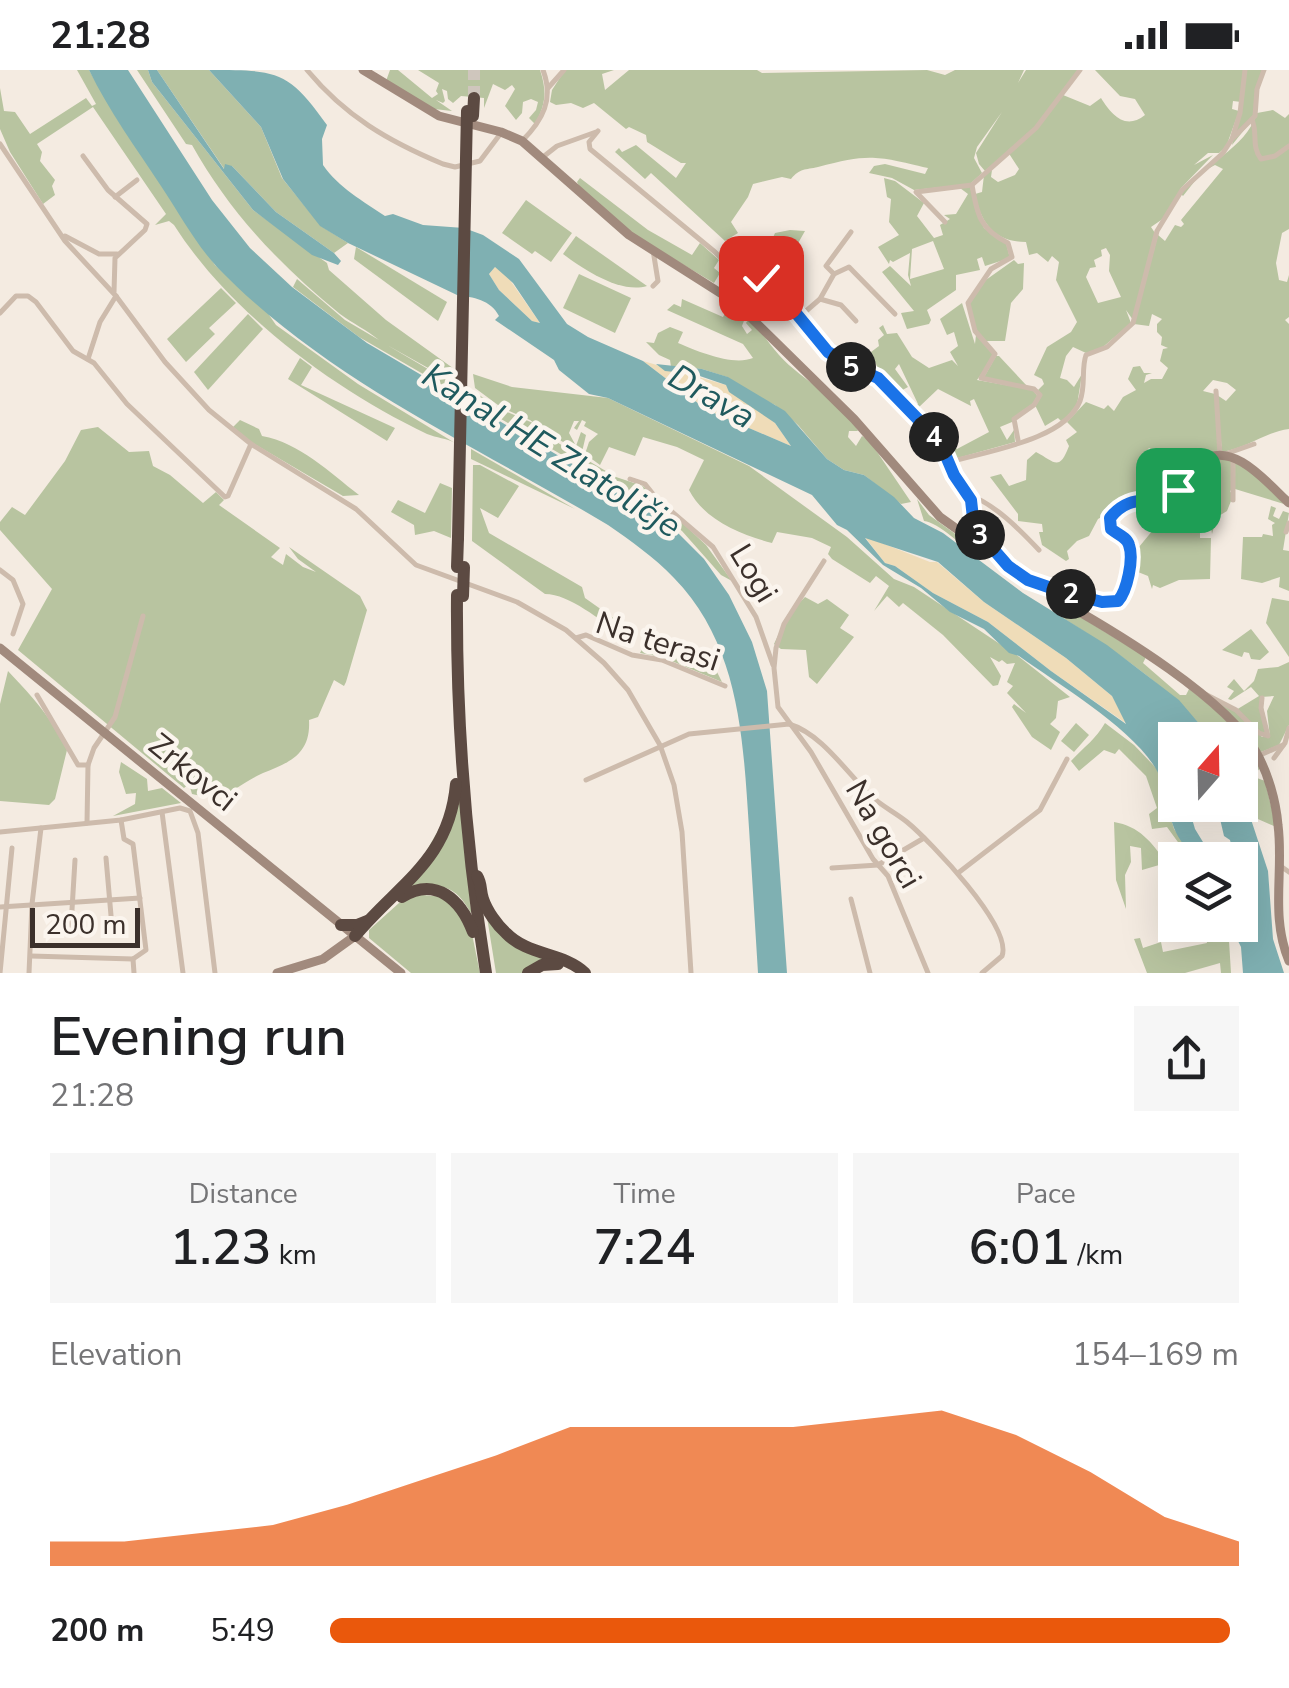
<!DOCTYPE html>
<html lang="en">
<head>
<meta charset="utf-8">
<style>
	:root { --surface:#fff; --page:#f6f6f6; --text:#202124; --muted:#757577; --accent:#ea580c }
	body { margin:0; font-family:"Nunito Sans",sans-serif; background:var(--page); color:var(--text); height:100vh; display:flex; flex-direction:column; font-size:38px; white-space:nowrap }
	* { box-sizing:border-box; margin:0 }
	p { font-size:32px; color:var(--muted) }
	.icon { flex:none; width:55px; height:55px; fill:none; stroke:currentColor; stroke-width:2; stroke-linecap:round; stroke-linejoin:round }
	.map { position:relative; height:903px; overflow:hidden }
	.panel { display:flex; flex-direction:column; background:var(--surface); flex:1 }
	.panel>* { flex:none }
	.needle { width:65px; rotate:20deg }
	.buttons { position:absolute; left:1158px; top:652px; display:grid; gap:20px }
	.buttons a { display:grid; place-items:center; width:100px; height:100px; border-radius:0px; background:var(--surface); box-shadow:0 10px 40px #0002; font-size:50px }
	.scale { position:absolute; left:30px; bottom:25px; width:110px; box-sizing:border-box; padding-left:10px; border:5px solid #3b302b; border-top:0; font-size:28px; line-height:35px; white-space:nowrap; color:#3b302b; -webkit-text-stroke:8px #fbf5ee; paint-order:stroke }
	.pin { position:absolute; display:grid; place-items:center; width:85px; height:85px; color:#fff; margin:-42px; border-radius:20px; box-shadow:0 5px 15px #0006 }
	.km { position:absolute; width:50px; height:50px; margin:-25px; border-radius:50%; background:#222; color:#fff; font-size:28px; line-height:50px; text-align:center }
	.round { display:grid; place-items:center; flex:none; width:105px; height:105px; border-radius:0px; background:var(--page) }
	.head { display:flex; align-items:center; justify-content:space-between; height:170px; padding:0 50px }
	h1 { font-size:55px; font-weight:600; line-height:75px }
	.stats { display:grid; grid-template-columns:repeat(3,1fr); gap:15px; height:170px; padding:10px 50px }
	.stats div { display:grid; align-content:center; border-radius:0px; background:var(--page); text-align:center }
	.stats b { font-size:50px; font-weight:600 }
	.stats small { font-size:28px; font-weight:400 }
	.stats p { font-size:28px }
	.chart { height:280px; padding:20px 50px }
	.chart p { display:flex; justify-content:space-between }
	.chart svg { width:100%; height:180px; margin-top:10px; fill:var(--accent); opacity:.7 }
	ul { padding:0 50px; list-style:none; font-size:32px }
	li { display:grid; grid-template-columns:160px 120px 1fr; align-items:center; height:75px }
	li i { height:25px; border-radius:12px; background:var(--accent) }
	.status { display:flex; justify-content:space-between; align-items:center; height:70px; padding:0 50px; background:var(--surface); direction:ltr }
	.status svg { height:28px; fill:currentColor }
	.map>svg:first-child { display:block }
</style>
</head>
<body>
<div class="status"><b>21:28</b><svg viewBox="0 0 49 12"><path d="M0 12V9h3v3zM5 12V6h3v6zM10 12V3h3v9zM15 12V0h3v12zM26 1h20v11H26zM47 4h2v5h-2z"/></svg></div>
<div class="map">
<svg width="1289" height="903" viewBox="0 0 1289 903">
	<rect width="100%" height="100%" fill="#f4ebe1"/>
	<!-- green -->
	<g fill="#b8c4a0" fill-rule="evenodd">
		<path d="M77,0H89L118,50L215,195L267,242L276,255L358,314L455,373C446,368 437,368 427,364C333,319 230,243 174,155L169,151L155,155L166,144L93,37L37,74L42,82L40,91L55,110L52,116L55,125L43,134L10,82L0,59V18L4,41L15,42L30,64L86,28L92,36L96,34Z"/>
		<path d="M137,0H148L152,12L253,140L327,193L329,200L386,250L457,301L456,310L446,308L387,275L445,309L456,312V323L359,267L293,217L297,209L345,250L379,270C367,260 352,253 340,244C280,195 230,143 192,75L186,74Z"/>
		<polygon points="157,0 209,0 261,57 282,108 321,156 348,173 334,183 276,142 232,96 225,100"/>
		<path d="M390,0H398L432,28L438,24L436,21L439,13L418,0H540C547,21 546,34 535,54L529,48L536,40L538,32L531,29L523,32L522,43L516,50L505,36L515,19L512,15L505,20L493,14L484,38V28L461,26L453,33L448,29L447,21L442,19L445,31L443,33L436,30L452,41L434,39L386,11Z"/>
		<path d="M565,0H614L602,4L605,20L629,0H757L762,3L927,0L945,5L955,0H1024L1018,13L1026,0H1078L1033,60L985,101L979,94L976,83L1002,42L977,77L974,88L982,103L970,114L914,120L892,108L869,103L874,96L885,94L925,104L928,98C877,86 869,83 818,97C805,100 800,98 791,109L782,107L753,114L748,127L731,152L738,163L725,171L651,103L645,109L615,82L619,78L622,82L636,75L676,108L686,93H681L647,72L646,65L629,57L626,59L594,33L583,38L571,33L556,35L550,32L552,20Z"/>
		<path d="M1095,0H1244L1241,32L1233,31L1232,39L1239,41L1226,77L1219,83H1208L1194,95L1213,85L1181,118L1167,146L1151,157L1155,163L1133,250L1126,240L1131,253L1103,277L1086,283L1073,277L1066,286L1060,308L1067,310L1074,317L1082,304L1077,335L1062,352L1058,348L1045,356L1035,335L1041,327L1038,320L1044,314L1042,309L1034,305L1047,277L1071,262L1077,252L1056,210L1059,192L1052,186L1048,192L1037,183L1029,185L1026,172C994,172 981,153 975,124L982,122L984,105L992,100L991,107L998,112L1015,105L1019,99L1008,82L1063,25L1090,36L1101,28C1111,44 1125,61 1145,45L1135,29L1120,26ZM1106,178L1110,185L1109,201L1121,227L1098,233L1086,207L1090,198L1096,197L1094,190L1102,186L1101,180Z"/>
		<polygon points="1246,0 1263,0 1253,49 1232,75"/>
		<path d="M1273,40L1285,48L1289,44V159L1282,163L1276,193L1279,210L1287,212L1289,205V247L1285,250L1289,254V359C1265,362 1248,378 1222,382L1217,325L1226,331L1236,320L1227,313L1213,310L1203,321L1215,324L1220,381L1202,386L1168,420L1155,409L1152,380L1149,378L1139,391L1143,403L1152,407L1155,427L1136,424V428L1098,449L1089,466L1077,471L1067,481L1069,489L1066,491L1042,475L1039,462H1043L1042,454L1018,451V444L990,407L1001,404L1009,416L1026,410L1027,390L1036,382C1055,392 1059,402 1069,376L1066,370L1077,362L1067,352L1086,332L1104,339L1108,335L1114,341L1123,327L1136,320L1128,309L1133,297L1140,296L1144,303H1152L1146,305L1144,313L1151,309H1162L1168,298L1160,291L1163,279L1168,278L1161,275L1162,267L1157,262V254L1162,249L1152,244L1149,256L1134,254L1158,165L1165,171L1175,155L1181,157L1184,154L1181,150L1223,99L1215,95L1202,102L1183,126L1181,124C1202,94 1246,79 1257,43Z"/>
		<polygon points="580,108 648,160 692,185 700,173 719,190 714,198 720,203 714,213 632,164 581,120 577,112"/>
		<path d="M884,108L895,111L924,133L917,146L934,168L943,165L940,155L950,149L944,145L956,144L968,124L960,118L970,117L984,158L1006,173L1010,188L985,196L982,187L977,189L980,200L956,205V220L927,240L931,250L929,254L907,259L901,243L914,241L882,202L890,196L911,216L908,205L910,183L893,192L890,190L889,194L878,177L899,165L889,152L891,129L887,127ZM933,171L944,199L910,209L912,179Z"/>
		<polygon points="526,130 572,163 551,192 535,181 532,184 502,163"/>
		<polygon points="790,160 805,161 797,175 782,168 772,179 773,184 781,187 789,181 793,184 782,200 764,188 775,163"/>
		<path d="M576,166L647,216C620,224 583,199 563,184Z"/>
		<polygon points="356,177 447,232 438,251 354,189"/>
		<polygon points="1014,190 1018,194 1024,193 1023,219 1011,233 1005,271 984,271 977,261 969,235 983,212"/>
		<polygon points="579,204 631,228 615,263 563,238"/>
		<polygon points="729,209 741,216 745,209 751,210 754,234 751,241 725,219"/>
		<polygon points="221,218 236,233 209,258 215,264 186,292 167,269"/>
		<path d="M682,229L723,247L726,241L739,239L745,248L742,256L747,264L752,260L746,253L749,248C761,260 768,273 779,285C802,311 842,328 858,361H849L848,367L856,376L862,366L869,370L911,432L901,434L864,405L844,400L827,389L798,355L775,335L751,324L727,307L702,299L671,297L670,290L659,285L646,272L654,273L658,263L670,257L683,262L678,273C699,282 733,296 753,288L743,274L667,240L674,234L681,237Z"/>
		<path d="M962,233L975,274L976,265L992,282V289L977,310L1033,320L1038,327C1032,338 1018,340 1012,352L1000,357L1007,370L1014,360L1015,372L954,389L949,388L944,376L902,334L906,328L915,336L918,334L899,294L895,299L908,317L897,323L881,306L871,282L879,276L878,270L884,265L879,258L883,255L887,264L897,263L912,287L929,298L952,290L958,296L950,282L958,276L954,262L947,265L940,249ZM938,319L971,336L970,331L974,329L989,362L957,379L918,338Z"/>
		<polygon points="248,244 263,259 208,320 194,302"/>
		<polygon points="996,286 999,286 1027,316 983,309"/>
		<polygon points="300,288 312,297 301,315 395,358 387,371 288,309"/>
		<path d="M473,304L512,317L608,328L749,396L847,467L894,509L914,517L1018,586L1070,627L1058,631L1056,648L1050,654L1060,662L1051,680L1032,667L1012,637L1014,634L1026,643L1007,623L1013,616L1007,612L1015,593L1007,594L1002,590L999,592L990,587L1001,606L998,615L993,616L943,565L903,533L899,537L887,526L874,541L889,516L876,506L870,513L832,489L828,484L831,477L812,468L777,462L772,473C738,464 704,449 689,420L704,390L677,377L643,367L635,386L609,377L600,395L585,384L589,372L598,364L584,356L586,352L582,350L577,360L574,358L579,351H574L569,363L576,376L581,362L586,365L582,382L548,364L530,350L502,338L475,318Z"/>
		<polygon points="472,320 498,338 533,353 548,367 616,407 643,416 706,475 732,511 721,505 682,461 656,440 472,332"/>
		<path d="M240,350L259,359L262,366C300,373 329,402 359,425L343,426L251,372L233,357Z"/>
		<path d="M98,357L129,382L149,381L153,396L170,405L203,433L216,422L224,430L219,435L280,478L271,487L283,495L286,484L303,497L316,502L298,489L289,477L360,526L367,540L346,612L344,616L334,610L318,647L309,650C311,685 288,693 263,703C236,715 226,733 192,724L189,714L184,718L18,580L52,519L0,460V452L12,437L25,445L65,391L81,360Z"/>
		<polygon points="471,379 575,439 471,389"/>
		<polygon points="1217,388 1231,391 1233,419 1230,421 1233,426 1227,441 1217,447 1212,464 1210,451 1200,453 1200,468 1211,468 1210,509 1179,510 1160,518 1153,515 1152,519 1148,506 1133,500 1134,483 1167,443 1158,431 1200,396"/>
		<polygon points="1234,392 1252,402 1284,434 1235,419"/>
		<path d="M473,395H480L519,416L498,448L480,438L489,463L582,517L585,528L626,557L622,564C600,551 570,524 545,524L472,471Z"/>
		<polygon points="440,413 452,418 451,468 434,461 415,465 414,455 391,442 398,430 425,443"/>
		<path d="M917,429L929,445L972,476L978,482V489C965,478 938,452 924,451Z"/>
		<polygon points="1271,436 1276,438 1273,446 1279,449 1283,441 1289,443 1283,480 1289,481 1289,521 1279,517 1280,507 1262,513 1241,509 1243,467 1262,467 1263,464 1273,466 1272,455 1275,453 1268,449"/>
		<polygon points="805,527 818,534 827,529 849,545 840,558 854,567 817,614 809,607 806,580 781,579 774,574 788,544"/>
		<polygon points="1272,528 1289,531 1289,587 1266,553"/>
		<path d="M1056,532L1146,587L1143,593L1180,625H1186L1189,619C1219,641 1243,665 1260,698L1256,703L1257,708L1265,711L1276,757L1251,746L1240,716V670H1213C1166,613 1119,584 1057,544Z"/>
		<polygon points="1251,559 1269,582 1260,590 1251,589 1249,583 1244,582 1242,587 1222,580"/>
		<polygon points="646,571 712,592 722,612 662,587 640,583"/>
		<polygon points="1289,592 1289,655 1279,675 1261,682 1211,628 1239,644 1262,667 1270,667 1267,641 1274,626 1261,627 1268,662 1263,665 1236,640 1259,626 1251,617 1231,630 1228,629 1234,621 1227,617 1234,609 1244,621 1254,611 1258,599 1278,597"/>
		<path d="M8,601C36,631 48,643 67,680L55,729L49,735L0,731V634Z"/>
		<polygon points="1076,653 1089,665 1074,682 1061,671"/>
		<path d="M1105,653L1134,675L1157,699L1174,759L1195,790H1191L1167,757L1152,759L1149,744L1157,738L1146,706L1119,679L1115,684L1104,680L1079,701L1071,691C1085,676 1096,669 1105,653Z"/>
		<polygon points="121,692 147,709 148,721 162,718 181,733 113,746 135,734 136,723 126,724 119,702"/>
		<path d="M459,723L471,839V843C453,810 435,813 403,823Z"/>
		<path d="M1114,752C1139,756 1152,772 1166,793L1142,800L1141,778L1130,776L1131,792L1125,805L1126,839L1116,810Z"/>
		<polygon points="409,824 448,827 472,864 480,903 411,903 369,868 369,860"/>
		<polygon points="486,841 497,857 554,890 524,903 496,903"/>
		<polygon points="1204,855 1228,855 1231,903 1221,903 1220,893 1185,903 1147,903 1134,869 1140,868 1143,878 1161,872 1163,882 1207,873"/>
	</g>
	<!-- sand -->
	<g fill="#efdcb8">
		<polygon points="495,197 505,203 540,253 532,251 499,220 489,204"/>
		<polygon points="643,291 726,315 775,353 791,376 707,340"/>
		<polygon points="864,466 930,492 937,492 984,532 1066,588 1112,626 1127,654 1051,601 988,552 933,523 895,496 885,493"/>
	</g>
	<!-- water -->
	<g fill="#7fb0b2" fill-rule="evenodd">
		<path d="M89,0H128L212,130L250,178L292,217L367,273L627,426L671,456L704,489L729,525L752,572L767,621L787,903H758C755,855 752,806 749,758C743,669 740,576 674,508C654,487 631,471 608,455C475,375 327,311 217,197C195,173 179,143 161,116C136,78 109,41 89,0Z"/>
		<polygon points="148,0 157,0 224,99 225,94 232,96 276,142 334,183 341,191 338,195 312,185 253,140 152,12"/>
		<path d="M209,0C277,0 288,0 327,55L322,69L323,95C339,118 363,131 385,146L393,144L423,155L464,158L483,165L519,189L567,254L588,267L643,291L707,340L791,376L775,353L729,322L726,315L694,304L665,301L656,294L702,299L728,307L785,341L827,389L844,400L864,405L894,427L914,448L943,463L1023,523L1107,575L1179,630L1213,670H1175V682L1169,686L1175,702V735H1188L1195,759L1214,790H1195C1188,780 1178,769 1174,758C1166,738 1167,717 1156,699C1132,658 1058,614 1019,586L1009,583L984,559L950,542L921,518L883,495L847,460L837,455L812,425L608,328L589,324L559,300L554,290L495,250L499,246C491,230 473,227 457,225L348,173L320,156L283,109L261,57ZM495,197L513,213L540,253L532,251L499,220L489,204ZM865,468L938,492L984,532L1066,588L1112,626L1126,654L1051,601L988,552L933,523L895,496L885,493Z"/>
		<polygon points="1240,716 1268,801 1273,869 1284,903 1243,903 1241,877 1230,855 1240,855 1240,790 1235,790 1230,770 1224,766 1217,736 1240,735"/>
	</g>
	<g fill="none" stroke-linecap="round" stroke-linejoin="round">
		<!-- highway-tunnel -->
		<polyline stroke="#cfc6bd" stroke-width="12" stroke-dasharray="12 6" stroke-linecap="butt" points="474,28 474,0"/>
		<!-- street -->
		<g stroke="#cdbbac" stroke-width="5">
			<path d="M307,0C345,46 388,71 443,94L455,97L480,91L501,63"/>
			<polyline points="548,18 564,0"/>
			<path d="M1252,50C1258,63 1251,76 1261,89L1275,86L1289,76"/>
			<polyline points="598,61 589,72 590,79 715,182 735,202 757,209"/>
			<polyline points="1234,67 1255,46 1257,19 1264,0"/>
			<path d="M522,71C543,50 554,29 543,0"/>
			<polyline points="0,74 65,171 116,226 165,292 209,340 251,374 356,439 416,495 517,532 566,560 604,593 628,620 660,675 674,715 682,762 691,903"/>
			<polyline points="83,86 108,120 147,154 145,160 115,188 114,222"/>
			<polyline points="543,87 557,76 596,62"/>
			<polyline points="115,127 137,110"/>
			<polyline points="945,152 916,122 972,115"/>
			<polyline points="65,166 99,184 117,184"/>
			<polyline points="653,180 658,211 653,216"/>
			<polyline points="834,204 826,196 851,162"/>
			<polyline points="820,229 841,235 856,251"/>
			<polyline points="0,243 16,226 28,226 36,232 73,281 94,293 127,334 225,427 228,426 251,374"/>
			<path d="M750,246L757,236L753,216L757,209L764,208L829,282L851,296L879,308L907,341L940,372L967,424C995,434 1019,459 1039,480"/>
			<polyline points="798,248 820,229 834,204 849,197 895,244"/>
			<polyline points="88,289 100,252 116,226"/>
			<polyline points="1216,321 1220,386 1254,374"/>
			<path d="M1018,370L1014,349L1034,335L1040,325L1034,319L981,308L995,284L975,261L968,233L991,199L1012,187L1008,173C980,159 977,145 972,115L1036,58L1080,0"/>
			<polyline points="1233,388 1233,430"/>
			<path d="M950,392C987,381 1065,370 1080,331C1086,315 1081,299 1086,285L1107,277L1133,253L1157,161L1182,120L1223,83L1232,69L1240,43L1245,0"/>
			<polyline points="630,409 645,414 657,429 713,477 756,547 773,595"/>
			<polyline points="967,424 972,434 975,457 1000,486"/>
			<polyline points="1286,462 1289,453"/>
			<polyline points="824,491 784,554 776,578 774,598 778,637 811,682 873,789 888,806 928,903"/>
			<polyline points="0,500 13,510 23,534 13,564"/>
			<polyline points="576,568 586,565 632,585 662,590 725,616"/>
			<polyline points="1205,624 1236,640 1259,663 1268,666 1261,638 1262,628"/>
			<polyline points="37,625 78,695 88,695"/>
			<polyline points="1258,686 1283,675"/>
			<polyline points="1274,688 1285,673 1289,658"/>
			<path d="M586,710L689,664L789,654C822,664 846,702 870,725C881,736 895,742 907,752C930,771 1013,857 1002,886L982,903"/>
			<polyline points="162,742 183,903"/>
			<polyline points="121,750 124,769 133,774 146,880 133,889"/>
			<polyline points="87,753 88,695 94,678 115,647 143,546"/>
			<polyline points="0,762 121,750 180,738 190,741 198,763 215,903"/>
			<polyline points="106,788 112,857"/>
			<polyline points="1279,795 1289,802"/>
			<polyline points="832,798 878,795 924,768"/>
			<polyline points="958,803 1040,740 1067,689"/>
			<polyline points="851,829 870,903"/>
			<polyline points="0,837 140,828"/>
			<polyline points="71,856 75,790"/>
			<polyline points="31,886 133,889"/>
			<polyline points="133,889 134,903"/>
			<polyline points="0,903 12,778"/>
			<polyline points="29,903 32,834 41,758"/>
		</g>
		<!-- secondary -->
		<g stroke="#a18a7d" stroke-width="9">
			<path d="M363,0L439,46L501,62L522,71L629,165L736,233L854,349L940,447L1028,510L1097,531H1118C1127,521 1134,489 1129,475C1127,467 1117,464 1111,459L1112,446C1134,422 1147,438 1169,426C1184,418 1190,400 1202,391C1233,369 1269,415 1289,433"/>
			<path d="M1061,521L1059,527L1064,533C1117,563 1227,629 1256,682C1268,703 1276,731 1278,755C1284,801 1270,846 1289,891"/>
			<polyline points="0,578 401,903"/>
			<polyline points="277,903 323,889 355,866"/>
		</g>
		<!-- highway -->
		<g stroke="#5c4a42" stroke-width="12">
			<polyline points="473,46 474,28"/>
			<polyline points="457,497 458,468"/>
			<path d="M457,525C456,653 466,777 486,903"/>
			<path d="M477,806C482,814 480,820 483,829C487,841 497,855 506,863C528,886 563,882 585,903"/>
			<path d="M402,827C436,806 461,830 473,862"/>
			<polyline points="341,855 357,855 367,851"/>
			<path d="M355,866C399,813 449,791 456,714"/>
			<polyline points="528,903 542,895 558,894"/>
		</g>
		<!-- highway-bridge -->
		<g stroke="#5c4a42" stroke-width="12">
			<polyline points="458,468 467,41"/>
			<polyline points="463,526 464,497"/>
		</g>
	</g>
	<g fill="none" stroke-linecap="round" stroke-linejoin="round">
		<defs>
			<path id="route" d="M761,208L772,214L828,282L851,296L878,308L940,372L954,405L971,430L974,457L1008,496L1028,510L1060,521L1102,532L1118,531C1127,521 1134,489 1129,475C1127,467 1117,464 1111,459L1110,448C1132,420 1154,438 1178,420"/>
		</defs>
		<!-- route casing -->
		<use href="#route" stroke="#fff" stroke-width="20"/>
		<!-- route -->
		<use href="#route" stroke="#1a73e8" stroke-width="12"/>
	</g>
	<g text-anchor="middle" stroke-width="9" stroke-linejoin="round" paint-order="stroke">
		<!-- street labels -->
		<g font-size="32" fill="#3b302b" stroke="#fbf5ee">
			<text transform="translate(754 503) rotate(59)" y="11">Logi</text>
			<text transform="translate(658 571) rotate(18)" y="11">Na terasi</text>
			<text transform="translate(193 702) rotate(39)" y="11">Zrkovci</text>
			<text transform="translate(884 764) rotate(60)" y="11">Na gorci</text>
		</g>
		<!-- water labels -->
		<g font-size="35" font-style="italic" fill="#1f5a5e" stroke="#fbf5ee">
			<text transform="translate(712 326) rotate(30)" y="12">Drava</text>
			<text transform="translate(552 380) rotate(32)" y="12">Kanal HE Zlatoličje</text>
		</g>
	</g>
</svg>
<div class="buttons">
<a><svg class="needle" viewBox="-14 -14 28 28"><path d="M0-13l5 13h-10z" fill="#e53935"/><path d="M0 13l5-13h-10z" fill="#757577"/></svg></a>
<a><svg class="icon" aria-label="layers" viewBox="0 0 24 24"><path d="M12 4l9 5-9 5-9-5zM3 14l9 5 9-5"/></svg></a>
</div>
<div class="scale">200 m</div>
<div class="pin" style="left:1178px;top:420px;background:#1e9e55"><svg class="icon" aria-label="arrive" viewBox="0 0 24 24"><path d="M6 21V4h12l-3 4 3 4H6"/></svg></div>
<div class="pin" style="left:761px;top:208px;background:#d93025"><svg class="icon" aria-label="check" viewBox="0 0 24 24"><path d="M5 12l5 5 9-10"/></svg></div>
<b class="km" style="left:1071px;top:524px">2</b>
<b class="km" style="left:980px;top:465px">3</b>
<b class="km" style="left:934px;top:367px">4</b>
<b class="km" style="left:851px;top:297px">5</b>
</div>
<section class="panel">
<div class="head"><div><h1>Evening run</h1><p>21:28</p></div><a class="round"><svg class="icon" aria-label="share" viewBox="0 0 24 24"><path d="M12 15V3M7 8l5-5 5 5M5 13v7h14v-7"/></svg></a></div>
<div class="stats">
<div><p>Distance</p><b>1.23<small> km</small></b></div>
<div><p>Time</p><b>7:24</b></div>
<div><p>Pace</p><b>6:01<small> /km</small></b></div>
</div>
<div class="chart"><p><span>Elevation</span>154–169 m</p>
<svg viewBox="0 0 160 44" preserveAspectRatio="none"><path d="M0 44V38L10 38L20 36L30 34L40 29L50 23L60 17L70 10L80 10L90 10L100 10L110 8L120 6L130 12L140 21L150 32L160 38V44z"/></svg>
</div>
<ul>
<li><b>200 m</b>5:49<i style="width:99%"></i></li>
</ul>
</section>
</body>
</html>
